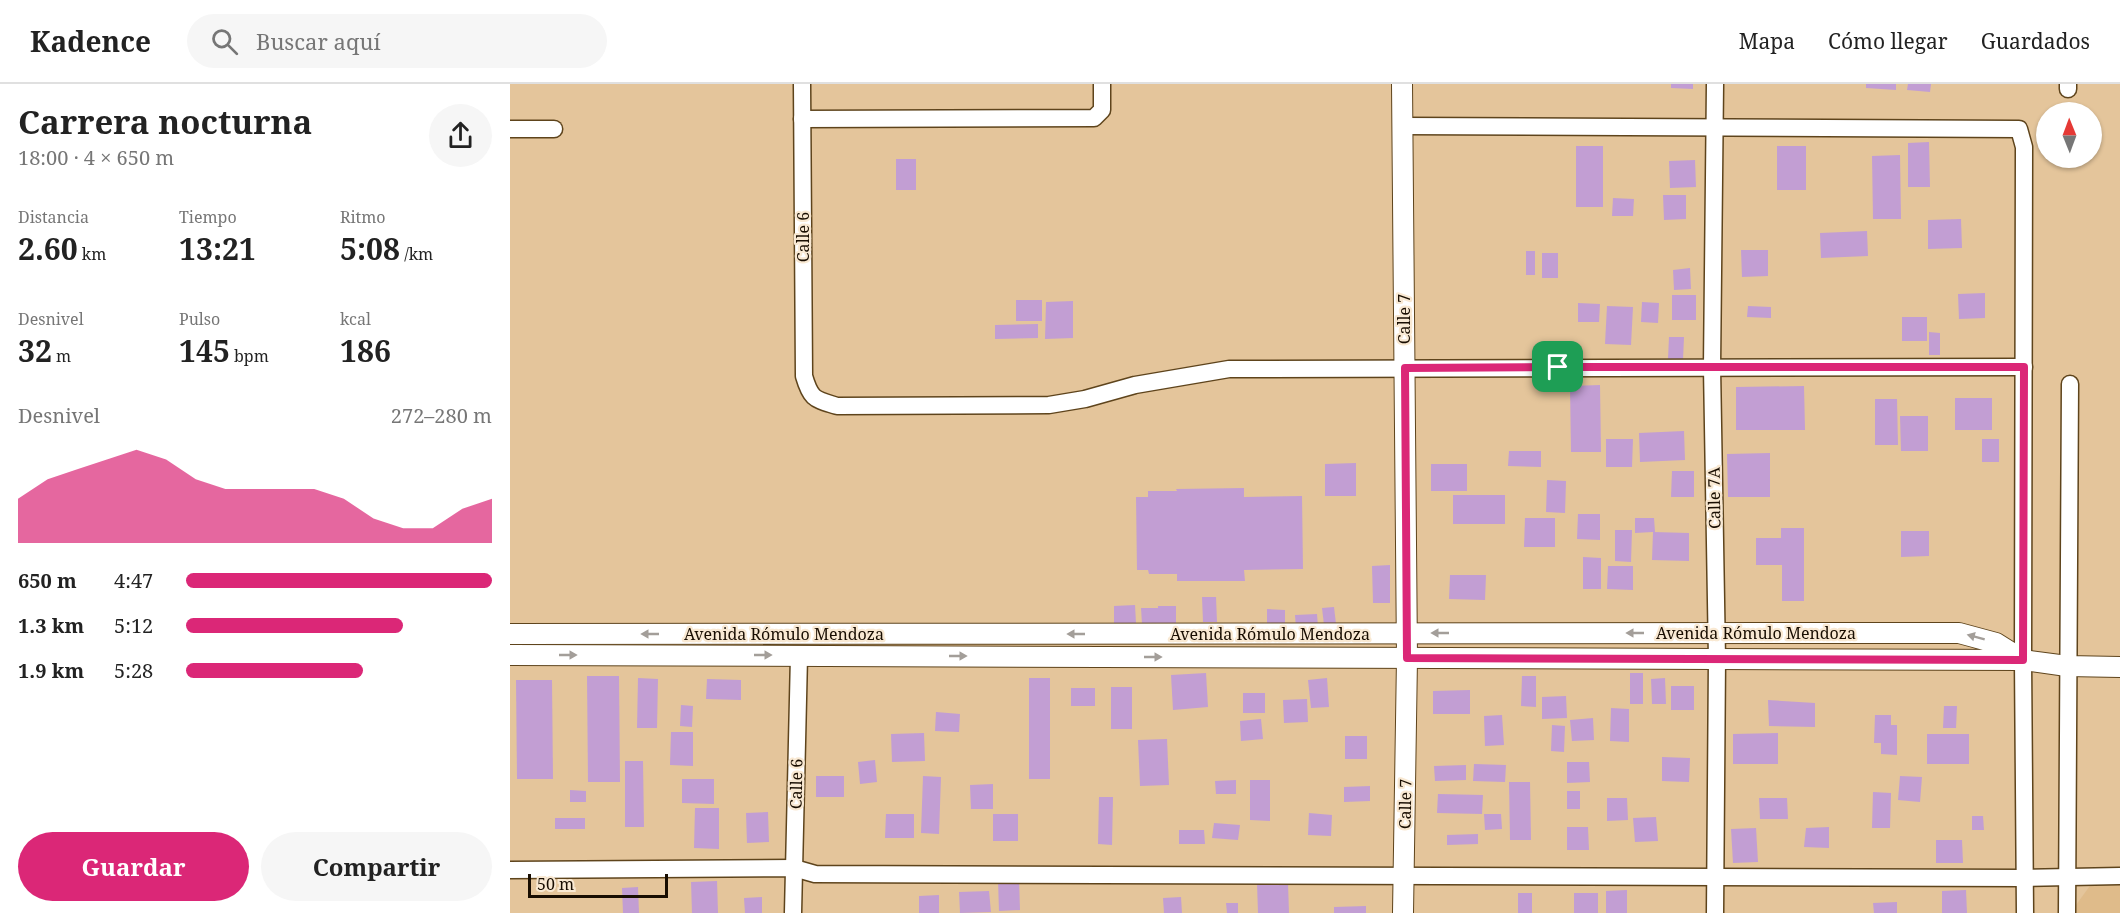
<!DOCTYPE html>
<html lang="es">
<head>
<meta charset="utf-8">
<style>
	:root { --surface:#fff; --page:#f6f6f6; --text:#222; --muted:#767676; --line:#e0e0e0; --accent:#db2777 }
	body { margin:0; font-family:"Noto Serif",serif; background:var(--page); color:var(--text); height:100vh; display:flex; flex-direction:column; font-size:22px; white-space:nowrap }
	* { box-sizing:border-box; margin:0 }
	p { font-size:20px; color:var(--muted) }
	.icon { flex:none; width:33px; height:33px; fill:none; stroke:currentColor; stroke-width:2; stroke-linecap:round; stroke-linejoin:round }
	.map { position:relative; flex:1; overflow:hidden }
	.drawer { display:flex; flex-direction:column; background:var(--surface); width:510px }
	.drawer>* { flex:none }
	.needle { width:39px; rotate:359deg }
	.fabs { position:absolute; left:1526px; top:18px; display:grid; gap:12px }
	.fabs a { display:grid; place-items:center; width:66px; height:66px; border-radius:50%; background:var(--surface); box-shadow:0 2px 4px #0004; font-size:30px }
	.scale { position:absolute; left:18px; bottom:15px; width:140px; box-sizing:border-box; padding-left:6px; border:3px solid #180d01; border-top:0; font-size:16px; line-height:21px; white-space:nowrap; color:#180d01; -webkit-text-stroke:4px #f9e9d3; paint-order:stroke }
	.pin { position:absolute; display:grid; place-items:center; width:51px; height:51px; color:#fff; margin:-26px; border-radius:12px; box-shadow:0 3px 9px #0006 }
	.round { display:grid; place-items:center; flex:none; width:63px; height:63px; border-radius:32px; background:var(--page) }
	.summary { display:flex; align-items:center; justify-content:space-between; height:102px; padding:0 18px }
	h1 { font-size:33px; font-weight:700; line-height:45px }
	.stats { display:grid; grid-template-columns:repeat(3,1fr); gap:9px; height:102px; padding:6px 18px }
	.stats div { display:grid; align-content:center }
	.stats b { font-size:30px; font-weight:700 }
	.stats small { font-size:16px; font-weight:400 }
	.stats p { font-size:16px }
	.chart { height:168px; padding:12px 18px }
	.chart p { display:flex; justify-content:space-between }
	.chart svg { width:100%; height:108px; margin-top:6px; fill:var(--accent); opacity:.7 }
	.primary-button { display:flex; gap:12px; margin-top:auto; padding:12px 18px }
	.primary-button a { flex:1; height:69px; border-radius:36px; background:var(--accent); color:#fff; font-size:24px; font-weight:700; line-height:69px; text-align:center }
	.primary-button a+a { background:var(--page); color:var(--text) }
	ul { padding:0 18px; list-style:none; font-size:20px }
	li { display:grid; grid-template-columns:96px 72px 1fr; align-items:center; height:45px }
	li i { height:15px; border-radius:8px; background:var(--accent) }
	header { display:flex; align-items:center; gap:36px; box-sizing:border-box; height:84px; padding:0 30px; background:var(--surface); border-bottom:2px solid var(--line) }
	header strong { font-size:28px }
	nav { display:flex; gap:33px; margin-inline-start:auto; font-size:21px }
	.search { width:420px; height:54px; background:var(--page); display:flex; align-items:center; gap:15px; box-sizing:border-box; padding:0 21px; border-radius:33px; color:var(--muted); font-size:22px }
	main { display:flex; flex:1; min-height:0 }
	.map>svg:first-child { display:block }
</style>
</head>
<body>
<header>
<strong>Kadence</strong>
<div class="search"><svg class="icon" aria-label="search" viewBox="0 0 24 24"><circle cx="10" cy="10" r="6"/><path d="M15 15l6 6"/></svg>Buscar aquí</div>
<nav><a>Mapa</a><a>Cómo llegar</a><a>Guardados</a></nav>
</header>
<main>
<section class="drawer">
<div class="summary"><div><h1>Carrera nocturna</h1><p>18:00 · 4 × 650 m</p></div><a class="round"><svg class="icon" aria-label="share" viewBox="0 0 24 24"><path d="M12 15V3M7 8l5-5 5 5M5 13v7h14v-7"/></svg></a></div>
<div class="stats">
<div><p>Distancia</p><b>2.60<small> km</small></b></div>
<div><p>Tiempo</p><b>13:21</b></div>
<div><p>Ritmo</p><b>5:08<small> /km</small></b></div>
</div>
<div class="stats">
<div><p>Desnivel</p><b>32<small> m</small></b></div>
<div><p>Pulso</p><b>145<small> bpm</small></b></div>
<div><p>kcal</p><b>186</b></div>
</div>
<div class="chart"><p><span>Desnivel</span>272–280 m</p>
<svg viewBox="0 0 160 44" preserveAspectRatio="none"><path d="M0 44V26L10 18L20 14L30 10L40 6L50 10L60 18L70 22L80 22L90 22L100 22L110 26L120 34L130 38L140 38L150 30L160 26V44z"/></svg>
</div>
<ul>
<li><b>650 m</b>4:47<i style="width:100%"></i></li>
<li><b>1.3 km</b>5:12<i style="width:71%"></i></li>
<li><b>1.9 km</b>5:28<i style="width:58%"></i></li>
</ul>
<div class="primary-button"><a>Guardar</a><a>Compartir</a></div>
</section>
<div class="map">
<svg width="1610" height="829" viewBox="0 0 1610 829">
	<rect width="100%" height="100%" fill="#e4c59b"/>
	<!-- built -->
	<polygon fill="#dfbb8a" points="1610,798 1610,829 1566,829 1566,821 1582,799"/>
	<!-- building -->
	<g fill="#c29ed3">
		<polygon points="1161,0 1183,0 1183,5 1161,4"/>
		<polygon points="1356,0 1386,0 1386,6 1356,4"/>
		<polygon points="1398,0 1421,0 1420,8 1397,6"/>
		<polygon points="1419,58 1420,103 1398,103 1398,59"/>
		<rect x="1066" y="62" width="27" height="61"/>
		<rect x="1267" y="62" width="29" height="44"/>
		<polygon points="1390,71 1391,135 1363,135 1362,72"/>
		<rect x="386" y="75" width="20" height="31"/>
		<polygon points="1185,76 1186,103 1160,104 1159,77"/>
		<polygon points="1153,111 1176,111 1176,135 1154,136"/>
		<polygon points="1103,114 1124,115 1123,132 1102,132"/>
		<polygon points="1451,135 1452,164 1418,165 1418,136"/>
		<polygon points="1357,147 1358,172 1311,174 1310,149"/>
		<polygon points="1231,166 1258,166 1258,192 1232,193"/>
		<rect x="1016" y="167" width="9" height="24"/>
		<rect x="1032" y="169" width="16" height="25"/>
		<polygon points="1180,184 1181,205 1164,206 1163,186"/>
		<polygon points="1475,209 1475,234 1449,235 1448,210"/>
		<rect x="1162" y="211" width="24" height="25"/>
		<rect x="506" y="216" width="26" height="21"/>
		<polygon points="563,217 563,254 535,255 536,218"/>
		<polygon points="1132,218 1149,219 1148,239 1131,238"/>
		<polygon points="1068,219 1090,220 1089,238 1068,238"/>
		<polygon points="1097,222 1123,223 1121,261 1095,260"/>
		<polygon points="1238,222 1261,223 1261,234 1237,233"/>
		<rect x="1392" y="233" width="25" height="24"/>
		<polygon points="528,240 528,254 485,255 485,241"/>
		<polygon points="1419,248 1430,249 1430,271 1419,271"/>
		<polygon points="1159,253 1174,253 1173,276 1158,275"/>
		<polygon points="1090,301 1091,368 1061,368 1060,302"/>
		<polygon points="1294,302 1295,346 1226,346 1226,303"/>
		<rect x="1445" y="314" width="37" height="32"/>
		<polygon points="1365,315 1387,315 1388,361 1365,361"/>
		<polygon points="1390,332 1418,332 1418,367 1391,367"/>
		<polygon points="1174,347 1175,376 1130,378 1129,349"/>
		<polygon points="1096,355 1123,355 1122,383 1096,383"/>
		<rect x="1472" y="355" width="17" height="23"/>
		<polygon points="999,367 1031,367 1031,383 998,382"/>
		<polygon points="1260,369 1260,413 1218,413 1217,370"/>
		<polygon points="846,379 846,412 815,412 815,380"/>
		<rect x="921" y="380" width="36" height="27"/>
		<polygon points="1162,387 1184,387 1184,413 1161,413"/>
		<polygon points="1037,396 1056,397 1055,429 1036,428"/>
		<polygon points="734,404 734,413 792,412 793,485 734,486 735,497 667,497 667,490 639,490 638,486 627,486 626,413 638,413 638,407 667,407 666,405"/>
		<rect x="943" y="411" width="52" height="29"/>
		<polygon points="1068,430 1090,430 1090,456 1067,455"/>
		<polygon points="1015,434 1045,434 1045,463 1014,463"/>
		<polygon points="1125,434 1144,434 1145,448 1143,448 1179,449 1179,477 1142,476 1143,448 1125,449"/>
		<polygon points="1271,444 1294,444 1294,517 1272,517 1272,481 1246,481 1246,454 1271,454"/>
		<polygon points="1105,446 1122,446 1121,478 1105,477"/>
		<polygon points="1391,447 1419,447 1419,472 1391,473"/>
		<polygon points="1073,473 1091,474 1091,505 1073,505"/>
		<polygon points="880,481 880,519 863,519 862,482"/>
		<polygon points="1098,482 1123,482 1123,506 1097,505"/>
		<polygon points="940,491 976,491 975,516 939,515"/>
		<polygon points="692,513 706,513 707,538 693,538"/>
		<polygon points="625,521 626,539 604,540 604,522"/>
		<polygon points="648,522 666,522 666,540 632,540 631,524 648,524"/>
		<polygon points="824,523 826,540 814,541 812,524"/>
		<polygon points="757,525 775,526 775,543 757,542"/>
		<polygon points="807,530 808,543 786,544 785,531"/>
		<polygon points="696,589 698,623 663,626 661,591"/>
		<rect x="1120" y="589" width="13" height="31"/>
		<polygon points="77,592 109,592 110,698 78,698"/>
		<polygon points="1012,592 1026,592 1026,623 1011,622"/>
		<polygon points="128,594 148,595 147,644 127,644"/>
		<rect x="519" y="594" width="21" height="101"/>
		<polygon points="817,594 819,623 801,624 798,596"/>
		<polygon points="1155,594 1156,620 1142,620 1141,595"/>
		<polygon points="197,595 231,596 231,616 196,615"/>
		<polygon points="6,596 42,596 43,695 7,695"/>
		<rect x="1161" y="602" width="23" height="24"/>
		<rect x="601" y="603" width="21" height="42"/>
		<rect x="561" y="604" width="24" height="18"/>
		<polygon points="960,606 960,630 923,630 923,607"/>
		<rect x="733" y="609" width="22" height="20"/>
		<polygon points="1056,612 1057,634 1032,635 1032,613"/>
		<polygon points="797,615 798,638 774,639 773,616"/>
		<polygon points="1258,616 1305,619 1305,643 1259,642"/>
		<polygon points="171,621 183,622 182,643 170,642"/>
		<polygon points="1434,622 1447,622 1446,644 1433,644"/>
		<polygon points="1101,624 1119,625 1119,658 1100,657"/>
		<polygon points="426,628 450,630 449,648 425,647"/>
		<polygon points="992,631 994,661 975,662 974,632"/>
		<polygon points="1365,631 1381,631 1381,641 1387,641 1387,671 1371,670 1371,659 1364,659"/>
		<polygon points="1083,634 1084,656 1062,657 1060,636"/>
		<polygon points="751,635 753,655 731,657 730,637"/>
		<polygon points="1042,641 1055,642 1054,668 1041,667"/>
		<polygon points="161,648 183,648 183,682 160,681"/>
		<polygon points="414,649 415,677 382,678 381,650"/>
		<polygon points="1268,649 1268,680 1223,680 1223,650"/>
		<rect x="1417" y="650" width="42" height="30"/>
		<rect x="835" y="652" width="22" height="23"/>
		<polygon points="657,655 659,701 630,702 628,656"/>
		<polygon points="1152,673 1180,674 1179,698 1152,697"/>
		<polygon points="365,676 367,698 350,700 348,678"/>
		<polygon points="115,677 133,677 134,743 115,743"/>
		<polygon points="1057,678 1079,678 1080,698 1057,699"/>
		<polygon points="964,680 996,681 995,698 963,697"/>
		<polygon points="956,681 956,696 925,697 924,682"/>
		<rect x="306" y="692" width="28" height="21"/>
		<polygon points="413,692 431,693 429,750 411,749"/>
		<polygon points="1390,692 1412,693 1410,718 1388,716"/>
		<polygon points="172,695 204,695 204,720 172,719"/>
		<polygon points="726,696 726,710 706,710 705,697"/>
		<polygon points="740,696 760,696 760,737 740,736"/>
		<polygon points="999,698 1020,698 1021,756 1000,756"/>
		<polygon points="483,700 483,725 461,725 460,701"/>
		<polygon points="860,702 860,717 834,718 834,703"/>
		<polygon points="60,706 76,707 76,718 60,718"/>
		<rect x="1057" y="707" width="13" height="18"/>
		<polygon points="1363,708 1381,709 1380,744 1362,744"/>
		<polygon points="928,710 973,711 972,730 927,729"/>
		<polygon points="589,713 603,713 602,761 588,760"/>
		<polygon points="1097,714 1117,714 1118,736 1097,737"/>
		<polygon points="1249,714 1277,714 1278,735 1250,735"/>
		<polygon points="185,724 209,724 209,765 184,764"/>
		<polygon points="258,728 259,758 237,759 236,729"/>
		<polygon points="799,729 822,731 821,752 798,751"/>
		<polygon points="376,730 404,730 404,754 375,754"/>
		<rect x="483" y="730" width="25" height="27"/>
		<polygon points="974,730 991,730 992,745 975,746"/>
		<polygon points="1462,732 1473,732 1474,746 1462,746"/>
		<polygon points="1146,733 1148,757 1125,758 1123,734"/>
		<rect x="45" y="734" width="30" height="11"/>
		<polygon points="704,739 730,741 728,756 702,754"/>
		<polygon points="1057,743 1078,743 1079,766 1057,766"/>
		<polygon points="1319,743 1319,764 1294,763 1296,744"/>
		<polygon points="1246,744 1248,778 1223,779 1221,745"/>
		<polygon points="669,746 694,746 695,760 669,760"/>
		<polygon points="968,750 968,760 937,761 937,751"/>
		<polygon points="1426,756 1452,756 1453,779 1426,779"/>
		<polygon points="509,795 510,826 489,827 488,796"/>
		<polygon points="207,797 208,829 182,829 181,798"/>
		<polygon points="747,799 778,799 779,829 748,829"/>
		<polygon points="128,803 129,829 113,829 112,804"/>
		<polygon points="1117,806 1117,829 1096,829 1096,807"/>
		<polygon points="1456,806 1457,829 1432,829 1432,807"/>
		<polygon points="479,807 481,828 450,829 449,808"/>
		<rect x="1008" y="809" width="14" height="20"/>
		<rect x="1064" y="809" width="24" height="20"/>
		<polygon points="429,811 429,829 409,829 409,812"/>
		<polygon points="252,813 252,829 235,829 234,814"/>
		<polygon points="671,813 672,829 654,829 653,814"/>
		<polygon points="1387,818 1387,829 1364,829 1363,819"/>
		<polygon points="716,819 728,819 728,829 717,829"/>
		<polygon points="856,822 856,829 824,829 824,823"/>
	</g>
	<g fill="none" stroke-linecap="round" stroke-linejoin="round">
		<defs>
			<g id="minor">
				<path d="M292,0L294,292C301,316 305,315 327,322L539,321L575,315L625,301L719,285L1514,283"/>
				<polyline points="1205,0 1202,283 1207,575 1205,829"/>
				<polyline points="1558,5 1558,0"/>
				<polyline points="292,35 584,34 592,26 592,0"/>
				<polyline points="893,42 1509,45 1514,63 1513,576 1515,829"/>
				<polyline points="0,45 44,45"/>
				<polyline points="0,786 284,784 305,790 1515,794 1610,792"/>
				<polyline points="283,829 289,572"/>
				<polyline points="1557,829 1560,300"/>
			</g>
			<g id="tertiary">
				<polyline points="892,0 897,574 893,829"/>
				<polyline points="0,550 1449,549 1486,559 1513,576 0,571"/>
				<polyline points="1513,576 1557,582 1610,583"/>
			</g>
		</defs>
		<!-- minor casing -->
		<use href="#minor" stroke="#5e441c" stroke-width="19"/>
		<!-- tertiary casing -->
		<use href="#tertiary" stroke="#5e441c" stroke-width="22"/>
		<!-- minor -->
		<use href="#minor" stroke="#fff" stroke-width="16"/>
		<!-- tertiary -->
		<use href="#tertiary" stroke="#fff" stroke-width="20"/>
	</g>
	<!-- one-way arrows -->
	<defs><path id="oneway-solid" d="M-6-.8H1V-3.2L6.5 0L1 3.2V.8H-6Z" transform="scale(1.5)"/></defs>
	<g fill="#a39e99">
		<use href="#oneway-solid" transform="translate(930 549) rotate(180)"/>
		<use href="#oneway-solid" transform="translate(1125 549) rotate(180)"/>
		<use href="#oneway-solid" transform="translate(140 550) rotate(180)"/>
		<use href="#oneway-solid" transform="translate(566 550) rotate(180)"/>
		<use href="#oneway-solid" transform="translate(1466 553) rotate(-165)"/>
		<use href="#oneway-solid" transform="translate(58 571)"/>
		<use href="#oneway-solid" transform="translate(253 571)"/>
		<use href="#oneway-solid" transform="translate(448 572)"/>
		<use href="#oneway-solid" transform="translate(643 573)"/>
	</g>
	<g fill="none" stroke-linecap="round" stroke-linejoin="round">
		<defs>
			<polygon id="route" points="1048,283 1514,283 1513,576 897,574 895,284"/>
		</defs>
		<!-- route casing -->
		<use href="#route" stroke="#fff" stroke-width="12"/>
		<!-- route -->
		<use href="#route" stroke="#db2777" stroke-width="8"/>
	</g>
	<g text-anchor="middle" stroke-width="4.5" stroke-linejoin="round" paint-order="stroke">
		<!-- street labels -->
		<g font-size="16" fill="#180d01" stroke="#f9e9d3">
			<text transform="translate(293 153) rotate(-90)" y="6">Calle 6</text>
			<text transform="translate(894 235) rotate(-90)" y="6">Calle 7</text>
			<text transform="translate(1204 414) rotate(-91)" y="6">Calle 7A</text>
			<text x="1246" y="555">Avenida Rómulo Mendoza</text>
			<text x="274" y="556">Avenida Rómulo Mendoza</text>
			<text x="760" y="556">Avenida Rómulo Mendoza</text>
			<text transform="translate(286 700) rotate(-89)" y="6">Calle 6</text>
			<text transform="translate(895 720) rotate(-89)" y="6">Calle 7</text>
		</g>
	</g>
</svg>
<div class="fabs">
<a><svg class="needle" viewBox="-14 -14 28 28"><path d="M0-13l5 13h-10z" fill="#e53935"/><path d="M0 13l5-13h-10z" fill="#767676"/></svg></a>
</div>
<div class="scale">50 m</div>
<div class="pin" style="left:1048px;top:283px;background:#1e9e55"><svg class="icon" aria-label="arrive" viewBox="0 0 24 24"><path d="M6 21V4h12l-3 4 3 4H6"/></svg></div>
</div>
</main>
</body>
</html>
